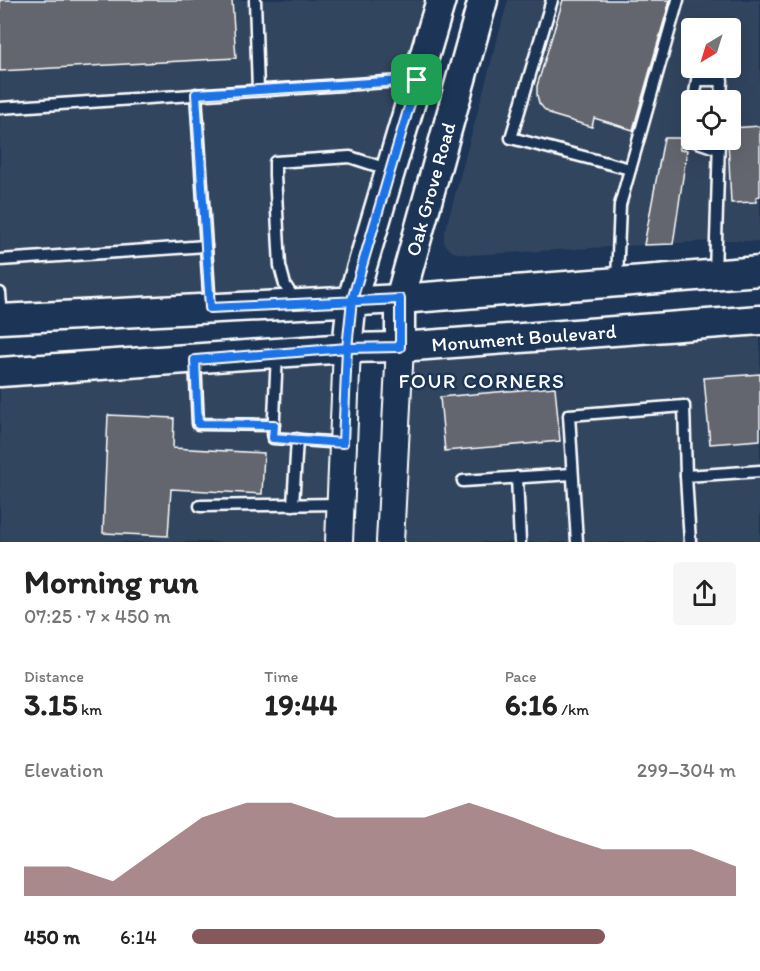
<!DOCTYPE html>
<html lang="en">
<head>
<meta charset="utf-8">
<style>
	:root { --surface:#fff; --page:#f6f6f6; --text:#222; --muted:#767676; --accent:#85585c }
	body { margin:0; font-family:Itim,sans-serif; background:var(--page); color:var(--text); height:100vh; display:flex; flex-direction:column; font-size:22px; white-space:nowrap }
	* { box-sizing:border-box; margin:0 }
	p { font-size:20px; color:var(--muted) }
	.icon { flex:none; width:33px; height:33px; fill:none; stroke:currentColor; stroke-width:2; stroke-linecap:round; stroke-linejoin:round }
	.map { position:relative; height:542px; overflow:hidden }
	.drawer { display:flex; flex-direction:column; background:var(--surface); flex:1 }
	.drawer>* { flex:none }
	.needle { width:39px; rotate:218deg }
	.controls { position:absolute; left:681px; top:18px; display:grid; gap:12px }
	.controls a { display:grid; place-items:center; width:60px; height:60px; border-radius:6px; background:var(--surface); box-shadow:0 6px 24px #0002; font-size:30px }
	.pin { position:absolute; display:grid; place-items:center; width:51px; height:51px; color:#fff; margin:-26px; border-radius:12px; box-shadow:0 3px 9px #0006 }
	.round { display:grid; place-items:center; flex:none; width:63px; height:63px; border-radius:6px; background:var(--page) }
	.headline { display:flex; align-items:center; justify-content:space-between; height:102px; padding:0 24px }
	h1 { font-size:33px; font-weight:700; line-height:45px }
	.stats { display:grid; grid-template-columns:repeat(3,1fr); gap:9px; height:102px; padding:6px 24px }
	.stats div { display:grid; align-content:center }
	.stats b { font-size:30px; font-weight:700 }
	.stats small { font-size:16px; font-weight:400 }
	.stats p { font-size:16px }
	.chart { height:168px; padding:12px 24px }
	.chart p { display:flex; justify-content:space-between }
	.chart svg { width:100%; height:108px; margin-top:6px; fill:var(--accent); opacity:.7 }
	ul { padding:0 24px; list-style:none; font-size:20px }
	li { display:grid; grid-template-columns:96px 72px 1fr; align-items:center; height:45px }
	li i { height:15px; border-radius:8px; background:var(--accent) }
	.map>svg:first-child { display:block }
</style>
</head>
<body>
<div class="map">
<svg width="760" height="542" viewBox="0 0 760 542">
	<rect width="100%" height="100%" fill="#1d3557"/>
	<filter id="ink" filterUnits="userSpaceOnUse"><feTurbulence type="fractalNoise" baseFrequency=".0167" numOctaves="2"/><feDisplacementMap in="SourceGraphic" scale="12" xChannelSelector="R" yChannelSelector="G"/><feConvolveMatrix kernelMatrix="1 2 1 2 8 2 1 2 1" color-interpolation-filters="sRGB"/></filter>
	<g filter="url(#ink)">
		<!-- built -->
		<g fill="#32445e" fill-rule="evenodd">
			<polygon points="0,0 441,0 352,300 0,319"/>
			<path d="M508,0H760V242L730,240L471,255L453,252L448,248L444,242V235ZM692,28H730V68H692ZM692,100H730V140H692Z"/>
			<polygon points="760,320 760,542 390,542 400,347"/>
			<polygon points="347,348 339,542 0,542 0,372"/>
		</g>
		<!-- building -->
		<g fill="#64666e" stroke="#fff" stroke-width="1.5">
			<polygon points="0,0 232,0 236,58 0,71"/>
			<polygon points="563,0 670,0 633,130 594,118 592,127 552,115 544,109 539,103 537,95 537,86"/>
			<polygon points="760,126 760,196 756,197 756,202 731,203 728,140 732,138 732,128"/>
			<polygon points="664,138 680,138 680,150 687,150 673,244 644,245"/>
			<polygon points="760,374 760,440 710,444 704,378"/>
			<polygon points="555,387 560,441 445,451 440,397"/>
			<polygon points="108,415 174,418 173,448 264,453 262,494 171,489 168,536 103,533"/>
		</g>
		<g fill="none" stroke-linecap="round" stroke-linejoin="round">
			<defs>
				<g id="service">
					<polyline points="255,0 258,90"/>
					<polyline points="552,0 511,138 630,169"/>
					<polyline points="196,94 210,308"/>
					<polyline points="694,100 697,80 722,80 721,100"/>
					<polyline points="0,108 416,80"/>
					<polyline points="692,112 689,128 692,137"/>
					<polyline points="692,140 718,149"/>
					<polyline points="0,260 206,246"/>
					<polyline points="715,274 719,140"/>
					<polyline points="617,280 620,205 678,0"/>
					<polyline points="0,293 2,319"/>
					<polyline points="296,302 285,285 280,266 275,175 275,162 350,157 390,170"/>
					<polyline points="277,354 273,438 343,443"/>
					<polyline points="195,360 198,424 274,425"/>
					<polyline points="686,476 760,471"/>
					<polyline points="517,477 520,542"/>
					<polyline points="463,481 572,474"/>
					<polyline points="293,505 297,439"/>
					<polyline points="200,506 340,504"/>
					<polyline points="577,542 569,415 684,406 686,476 690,542"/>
				</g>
				<g id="tertiary">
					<polyline points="339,542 347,348"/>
					<polyline points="390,542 400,347"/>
				</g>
				<g id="secondary">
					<polyline points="0,319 400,299 760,271"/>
					<path id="s1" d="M400,347V299L483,0"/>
					<polyline points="347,348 352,300 441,0"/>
					<path id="s2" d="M0,372L347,348L400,347L760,320"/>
				</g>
			</defs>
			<!-- service casing -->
			<use href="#service" stroke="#fff" stroke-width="15"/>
			<!-- tertiary casing -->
			<use href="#tertiary" stroke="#fff" stroke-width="30"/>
			<!-- secondary casing -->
			<use href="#secondary" stroke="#fff" stroke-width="33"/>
			<!-- service -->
			<use href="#service" stroke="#1d3557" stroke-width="10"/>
			<!-- tertiary -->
			<use href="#tertiary" stroke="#1d3557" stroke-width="26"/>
			<!-- secondary -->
			<use href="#secondary" stroke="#1d3557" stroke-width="28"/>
		</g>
	</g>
	<g fill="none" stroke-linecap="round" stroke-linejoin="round" filter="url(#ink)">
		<defs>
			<polyline id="route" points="417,80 352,300 347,348 195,360 198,424 274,425 273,438 343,443 347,348 400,347 400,299 210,308 196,94 417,80"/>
		</defs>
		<!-- route casing -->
		<use href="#route" stroke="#fff" stroke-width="12"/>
		<!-- route -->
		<use href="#route" stroke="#1a73e8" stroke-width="8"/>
	</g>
	<g text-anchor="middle" stroke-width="5" stroke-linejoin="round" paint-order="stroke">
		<!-- street labels -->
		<g font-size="20" fill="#fff" stroke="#1d3557">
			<text dy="7" stroke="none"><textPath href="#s1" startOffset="162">Oak Grove Road</textPath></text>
			<text dy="7" stroke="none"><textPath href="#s2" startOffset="525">Monument Boulevard</textPath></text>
		</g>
		<!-- neighbourhood labels -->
		<g font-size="21" letter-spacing="1.5" fill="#fff" stroke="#1d3557">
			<text x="482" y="388">FOUR CORNERS</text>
		</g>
	</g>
</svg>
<div class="controls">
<a><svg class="needle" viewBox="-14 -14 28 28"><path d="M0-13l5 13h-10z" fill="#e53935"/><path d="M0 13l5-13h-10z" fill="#767676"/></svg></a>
<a><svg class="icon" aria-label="locate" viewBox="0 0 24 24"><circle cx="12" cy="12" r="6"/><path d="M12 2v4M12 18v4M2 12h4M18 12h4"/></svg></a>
</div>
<div class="pin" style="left:417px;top:80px;background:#1e9e55"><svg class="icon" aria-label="arrive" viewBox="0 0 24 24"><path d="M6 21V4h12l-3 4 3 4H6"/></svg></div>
</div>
<section class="drawer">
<div class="headline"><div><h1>Morning run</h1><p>07:25 · 7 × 450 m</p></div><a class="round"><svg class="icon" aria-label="share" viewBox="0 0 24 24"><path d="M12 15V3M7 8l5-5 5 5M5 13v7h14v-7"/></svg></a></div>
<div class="stats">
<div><p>Distance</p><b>3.15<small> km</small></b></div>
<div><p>Time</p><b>19:44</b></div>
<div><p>Pace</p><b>6:16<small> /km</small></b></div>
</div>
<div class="chart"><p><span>Elevation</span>299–304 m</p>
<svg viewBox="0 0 160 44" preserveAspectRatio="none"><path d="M0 44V32L10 32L20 38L30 25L40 12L50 6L60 6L70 12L80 12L90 12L100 6L110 12L120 19L130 25L140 25L150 25L160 32V44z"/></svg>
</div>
<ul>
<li><b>450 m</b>6:14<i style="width:76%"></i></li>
</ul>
</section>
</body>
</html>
